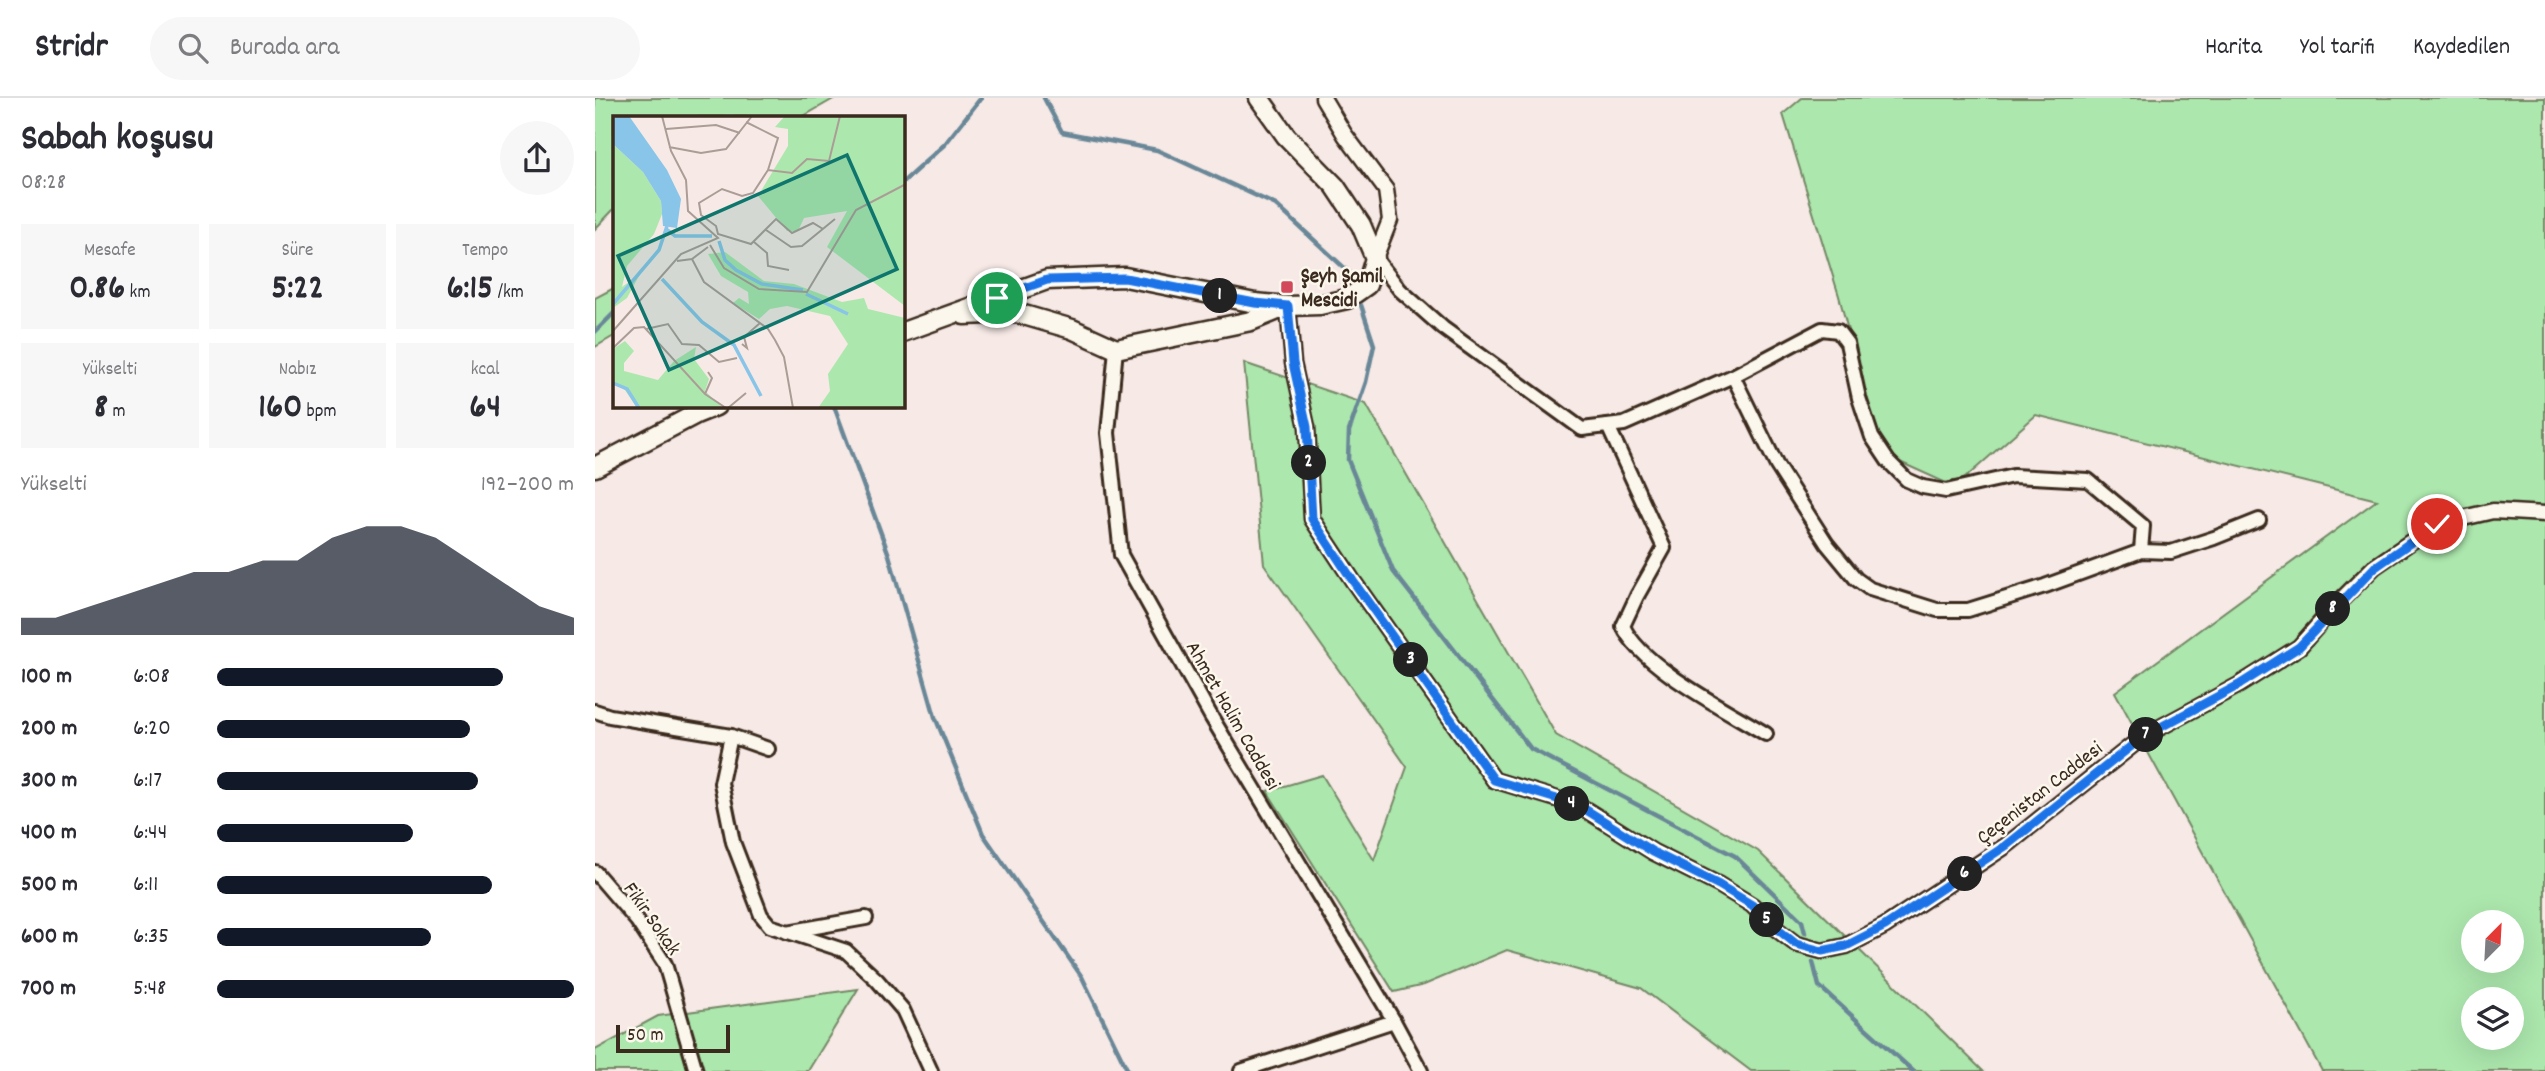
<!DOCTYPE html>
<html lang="tr">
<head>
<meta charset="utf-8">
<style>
	:root { --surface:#fff; --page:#f7f7f7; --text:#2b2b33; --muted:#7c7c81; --line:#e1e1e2; --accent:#111827 }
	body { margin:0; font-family:Dekko,sans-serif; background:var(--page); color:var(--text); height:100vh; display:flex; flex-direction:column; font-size:26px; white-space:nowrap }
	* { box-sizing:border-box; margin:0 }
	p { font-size:23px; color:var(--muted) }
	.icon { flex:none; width:38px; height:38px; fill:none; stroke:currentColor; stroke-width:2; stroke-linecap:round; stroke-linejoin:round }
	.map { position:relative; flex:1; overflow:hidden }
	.sheet { display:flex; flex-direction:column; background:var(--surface); width:595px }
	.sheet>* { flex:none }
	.needle { width:46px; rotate:24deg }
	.fabs { position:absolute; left:1866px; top:812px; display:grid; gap:14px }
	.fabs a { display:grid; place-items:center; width:63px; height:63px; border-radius:50%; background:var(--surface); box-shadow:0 7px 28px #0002; font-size:35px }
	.scale { position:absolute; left:21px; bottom:18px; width:114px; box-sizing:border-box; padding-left:7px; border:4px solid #3b2a1e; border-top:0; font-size:19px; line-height:24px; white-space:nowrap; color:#3b2a1e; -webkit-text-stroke:5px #fbf7ec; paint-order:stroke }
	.pin { position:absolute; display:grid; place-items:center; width:60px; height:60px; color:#fff; margin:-30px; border:4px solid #fff; border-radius:50%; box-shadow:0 2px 7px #0007 }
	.km { position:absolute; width:35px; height:35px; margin:-18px; border-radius:50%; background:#222; color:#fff; font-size:19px; line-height:35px; text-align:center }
	.round { display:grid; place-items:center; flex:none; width:74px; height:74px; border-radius:37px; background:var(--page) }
	.summary { display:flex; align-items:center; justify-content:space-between; height:119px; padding:0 21px }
	h1 { font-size:38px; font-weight:700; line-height:52px }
	.stats { display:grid; grid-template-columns:repeat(3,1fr); gap:10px; height:119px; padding:7px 21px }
	.stats div { display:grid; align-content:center; border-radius:0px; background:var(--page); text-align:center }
	.stats b { font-size:35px; font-weight:700 }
	.stats small { font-size:19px; font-weight:400 }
	.stats p { font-size:19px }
	.chart { height:196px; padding:14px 21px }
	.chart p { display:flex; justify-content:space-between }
	.chart svg { width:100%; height:126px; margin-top:7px; fill:var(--accent); opacity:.7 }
	ul { padding:0 21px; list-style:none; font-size:23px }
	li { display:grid; grid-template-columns:112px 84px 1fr; align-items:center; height:52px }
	li i { height:18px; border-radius:9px; background:var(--accent) }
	header { display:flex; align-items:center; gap:42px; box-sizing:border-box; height:98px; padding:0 35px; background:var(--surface); border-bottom:2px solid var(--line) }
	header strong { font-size:33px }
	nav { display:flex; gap:38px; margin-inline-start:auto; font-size:24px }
	.search { width:490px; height:63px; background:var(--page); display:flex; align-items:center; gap:18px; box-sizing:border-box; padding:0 24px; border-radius:38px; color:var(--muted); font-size:26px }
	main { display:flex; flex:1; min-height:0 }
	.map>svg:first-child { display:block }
</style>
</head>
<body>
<header>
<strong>Stridr</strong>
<div class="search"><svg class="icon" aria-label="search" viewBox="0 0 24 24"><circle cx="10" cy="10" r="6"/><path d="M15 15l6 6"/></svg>Burada ara</div>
<nav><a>Harita</a><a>Yol tarifi</a><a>Kaydedilen</a></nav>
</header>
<main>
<section class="sheet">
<div class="summary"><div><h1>Sabah koşusu</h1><p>08:28</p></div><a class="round"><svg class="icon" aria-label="share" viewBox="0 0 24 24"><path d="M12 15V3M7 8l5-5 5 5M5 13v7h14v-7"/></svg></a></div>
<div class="stats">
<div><p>Mesafe</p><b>0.86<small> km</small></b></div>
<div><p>Süre</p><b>5:22</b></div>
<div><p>Tempo</p><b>6:15<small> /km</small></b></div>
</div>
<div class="stats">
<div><p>Yükselti</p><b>8<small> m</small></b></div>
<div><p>Nabız</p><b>160<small> bpm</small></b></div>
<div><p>kcal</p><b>64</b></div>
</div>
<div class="chart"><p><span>Yükselti</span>192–200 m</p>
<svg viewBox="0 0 160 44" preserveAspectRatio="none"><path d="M0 44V38L10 38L20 34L30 30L40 26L50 22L60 22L70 18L80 18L90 10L100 6L110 6L120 10L130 18L140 26L150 34L160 38V44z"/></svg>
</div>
<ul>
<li><b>100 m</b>6:08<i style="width:80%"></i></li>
<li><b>200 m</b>6:20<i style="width:71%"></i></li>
<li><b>300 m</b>6:17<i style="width:73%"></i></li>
<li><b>400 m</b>6:44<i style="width:55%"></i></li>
<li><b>500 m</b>6:11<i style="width:77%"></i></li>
<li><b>600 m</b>6:35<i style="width:60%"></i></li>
<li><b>700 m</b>5:48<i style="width:100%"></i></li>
</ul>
</section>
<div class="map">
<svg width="1950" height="973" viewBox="0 0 1950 973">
	<rect width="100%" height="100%" fill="#f6e9e6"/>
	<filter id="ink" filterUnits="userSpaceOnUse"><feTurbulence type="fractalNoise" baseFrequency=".0143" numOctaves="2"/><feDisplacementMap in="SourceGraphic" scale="14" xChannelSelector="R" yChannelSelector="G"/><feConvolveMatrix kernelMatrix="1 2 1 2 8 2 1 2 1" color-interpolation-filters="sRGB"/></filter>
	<g filter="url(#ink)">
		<!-- green -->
		<g fill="#ace7ad" stroke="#748866" stroke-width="2" fill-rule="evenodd">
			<polygon points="0,0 240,0 207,19 19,19 19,111 0,131"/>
			<path d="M1207,0H1950V973H1727L1520,594L1782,402L1441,317L1360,389L1285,355L1244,198L1188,16ZM1878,824H1916V863H1878ZM1878,901H1916V940H1878Z"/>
			<polygon points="19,190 19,238 0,249 0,200"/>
			<polygon points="649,265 771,306 961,637 1163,753 1388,973 1156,973 1046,890 912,852 829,887 799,894 672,693 727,677 779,762 812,669 669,466"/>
			<polygon points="263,891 213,973 0,973 0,952 63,918"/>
		</g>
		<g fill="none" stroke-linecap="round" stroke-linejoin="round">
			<!-- stream -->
			<g stroke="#698797" stroke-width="4.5">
				<polyline points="449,0 467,34 562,52 681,107 756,176 757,180"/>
				<polyline points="308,84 350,46 386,0"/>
				<polyline points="766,207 779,247 771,284 754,333 753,362 798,473 936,651 1140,758 1207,823 1210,835"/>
				<polyline points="0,234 19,215"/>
				<polyline points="239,308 294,457 340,619 388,736 487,879 533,973"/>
				<polyline points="1218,864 1224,888 1318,973"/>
			</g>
			<defs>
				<g id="minor">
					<polyline points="780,160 805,192 848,230 987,331 1029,326 1138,278 1227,231 1243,233 1252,245 1264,300 1277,339 1293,363 1312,382 1328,389 1351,393 1418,378 1493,382 1548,428 1546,453"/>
					<polyline points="521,251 513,335 526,457 617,620 799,923 826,973"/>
					<polyline points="1138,278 1182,368 1232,446 1261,481 1275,491 1342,512 1373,512 1450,488 1546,453 1576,454 1619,440 1664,422"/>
					<path d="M1013,328L1069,450L1042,498L1028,528C1046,569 1132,612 1171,636"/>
					<polyline points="0,613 15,618 136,638 126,685 138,744 166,817 175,828 251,853 282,882 308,912 336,973"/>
					<polyline points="136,638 173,651"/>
					<polyline points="0,774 42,823 70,866 101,973"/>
					<polyline points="192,834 271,820"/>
					<polyline points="646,973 799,923"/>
				</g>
				<g id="tertiary">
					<polyline points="728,0 750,37 791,92 795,122 780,160"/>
					<polyline points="693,208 698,265 712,329 717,421 758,483 899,682 985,708 1058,754 1124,787 1157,807 1180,830 1201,846 1227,853 1251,848 1290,828 1412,747 1549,638 1644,587 1704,549 1740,508 1779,469 1842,426 1898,413 1950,416"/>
				</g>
				<g id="secondary">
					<polyline points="369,217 422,215 477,231 521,251 656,223 690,209"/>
					<polyline points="308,234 452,182 530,179 660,205 693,208 725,207 752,201 772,187 780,160 766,127 740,88 691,38 664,0"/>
					<polyline points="0,369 101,316 121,308"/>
				</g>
			</defs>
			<!-- minor casing -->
			<use href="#minor" stroke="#3b2a1e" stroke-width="18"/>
			<!-- tertiary casing -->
			<use href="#tertiary" stroke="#3b2a1e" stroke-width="19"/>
			<!-- secondary casing -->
			<use href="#secondary" stroke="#3b2a1e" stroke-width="23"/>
			<!-- minor -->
			<use href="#minor" stroke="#fbf7ec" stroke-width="12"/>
			<!-- tertiary -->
			<use href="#tertiary" stroke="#fbf7ec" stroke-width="14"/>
			<!-- secondary -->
			<use href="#secondary" stroke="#fbf7ec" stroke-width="18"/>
		</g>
	</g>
	<g fill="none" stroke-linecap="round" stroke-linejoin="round" filter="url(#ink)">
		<defs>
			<polyline id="route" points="402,200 452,182 530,180 660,205 693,208 698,265 712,329 717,421 758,483 899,682 985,708 1058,754 1124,787 1157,807 1181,830 1201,846 1227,853 1251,848 1290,828 1412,747 1549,638 1644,587 1704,549 1779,470 1842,426"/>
		</defs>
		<!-- route casing -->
		<use href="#route" stroke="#fff" stroke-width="14"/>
		<!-- route -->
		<use href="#route" stroke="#1a73e8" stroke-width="9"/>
	</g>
	<!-- markers -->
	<rect fill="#d1495b" stroke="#fbf7ec" stroke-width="2.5" x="685" y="182" width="14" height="14" rx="3.5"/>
	<g text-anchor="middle" stroke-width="5" stroke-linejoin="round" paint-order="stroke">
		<!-- poi labels -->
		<g font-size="21" font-weight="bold" fill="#3b2a1e" stroke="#fbf7ec" text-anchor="start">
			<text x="706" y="184">Şeyh Şamil<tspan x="706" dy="24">Mescidi</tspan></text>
		</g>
		<!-- street labels -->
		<g font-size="21" fill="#3b2a1e" stroke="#fbf7ec">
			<text transform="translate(639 617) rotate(60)" y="7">Ahmet Halim Caddesi</text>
			<text transform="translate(1444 694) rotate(-38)" y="7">Çeçenistan Caddesi</text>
			<text transform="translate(58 820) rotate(55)" y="7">Fikir Sokak</text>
		</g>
	</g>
	<!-- overview -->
	<g transform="translate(18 18)">
		<rect width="292" height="292" fill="#f6e9e6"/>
		<path d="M172,0H292V190L214,131L234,95L191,102L185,115H174L145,80L175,30V13L162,11ZM0,28L30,56L48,85L49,98L41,118L14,150L9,171L27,158L14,182L0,192ZM112,136L151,165L181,168L229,186L251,182L255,193L292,202V292H205L217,275L215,258L235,228L217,200L174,190L157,193L146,203L120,187L126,182L136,188L135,176L108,160L95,138ZM12,225L21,235L11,247V255L45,264L61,245L83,231L81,243L96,263L92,275L110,292H24L12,274L0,265V233Z" fill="#ace7ad"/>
		<path d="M0,0H16L54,54L68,83L64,112L50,110L48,85L30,56L0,28Z" fill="#88c5e8"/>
		<path fill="none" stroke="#88c5e8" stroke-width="3.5" d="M53,113L62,120H99M106,125L112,144L123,154L149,168L190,174M49,163L89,206L121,229L148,280M193,178L235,198M0,188L46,134L54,110M0,267L14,273L26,292"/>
		<path fill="none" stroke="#ab9d96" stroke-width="2" d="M133,6L165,22L155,54M53,13L103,9L127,17M56,31L88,37L113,33L139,0M210,113L200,107L179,117L163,103L138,128L105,118L103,110L88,99L86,87L109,73L129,80L140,77L155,54L179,57L194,43L216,45L227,0M153,114L178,131L189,130L222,103M141,126L154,137L155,150L176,154M97,129L111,152L146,173L194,176L243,94L293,68M79,143L91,166L155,213L162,224L171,241L180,292M64,145L79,143L95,131M33,213L55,208L69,228L86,229L106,246L124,242M0,215L68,138L105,122L75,95L73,64L58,35L49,0M129,228L134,232L131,221L147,207M0,232L21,212L31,211L92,278L113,292M92,278L99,262L95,256M115,292L133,277"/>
		<path fill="#0f766e" fill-opacity="0.15" stroke="#0f766e" stroke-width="3.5" d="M234,39L284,153L56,254L5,140Z"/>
		<rect width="292" height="292" fill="none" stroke="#3b2a1e" stroke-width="3.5"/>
	</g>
</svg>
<div class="fabs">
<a><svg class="needle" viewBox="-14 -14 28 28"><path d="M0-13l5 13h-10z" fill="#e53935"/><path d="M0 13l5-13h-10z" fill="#7c7c81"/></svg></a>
<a><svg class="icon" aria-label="layers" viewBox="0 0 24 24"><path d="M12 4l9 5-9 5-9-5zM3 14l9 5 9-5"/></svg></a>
</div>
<div class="scale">50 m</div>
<div class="pin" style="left:402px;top:200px;background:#1e9e55"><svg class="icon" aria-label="arrive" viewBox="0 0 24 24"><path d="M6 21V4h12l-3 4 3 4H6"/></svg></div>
<div class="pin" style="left:1842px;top:426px;background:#d93025"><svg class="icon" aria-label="check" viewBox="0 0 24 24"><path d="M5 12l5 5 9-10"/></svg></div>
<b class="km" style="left:625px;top:198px">1</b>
<b class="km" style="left:714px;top:365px">2</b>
<b class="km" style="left:816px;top:562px">3</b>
<b class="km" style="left:977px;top:706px">4</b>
<b class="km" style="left:1172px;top:822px">5</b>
<b class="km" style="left:1370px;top:776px">6</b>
<b class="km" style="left:1551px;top:637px">7</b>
<b class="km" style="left:1738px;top:511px">8</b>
</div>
</main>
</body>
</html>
